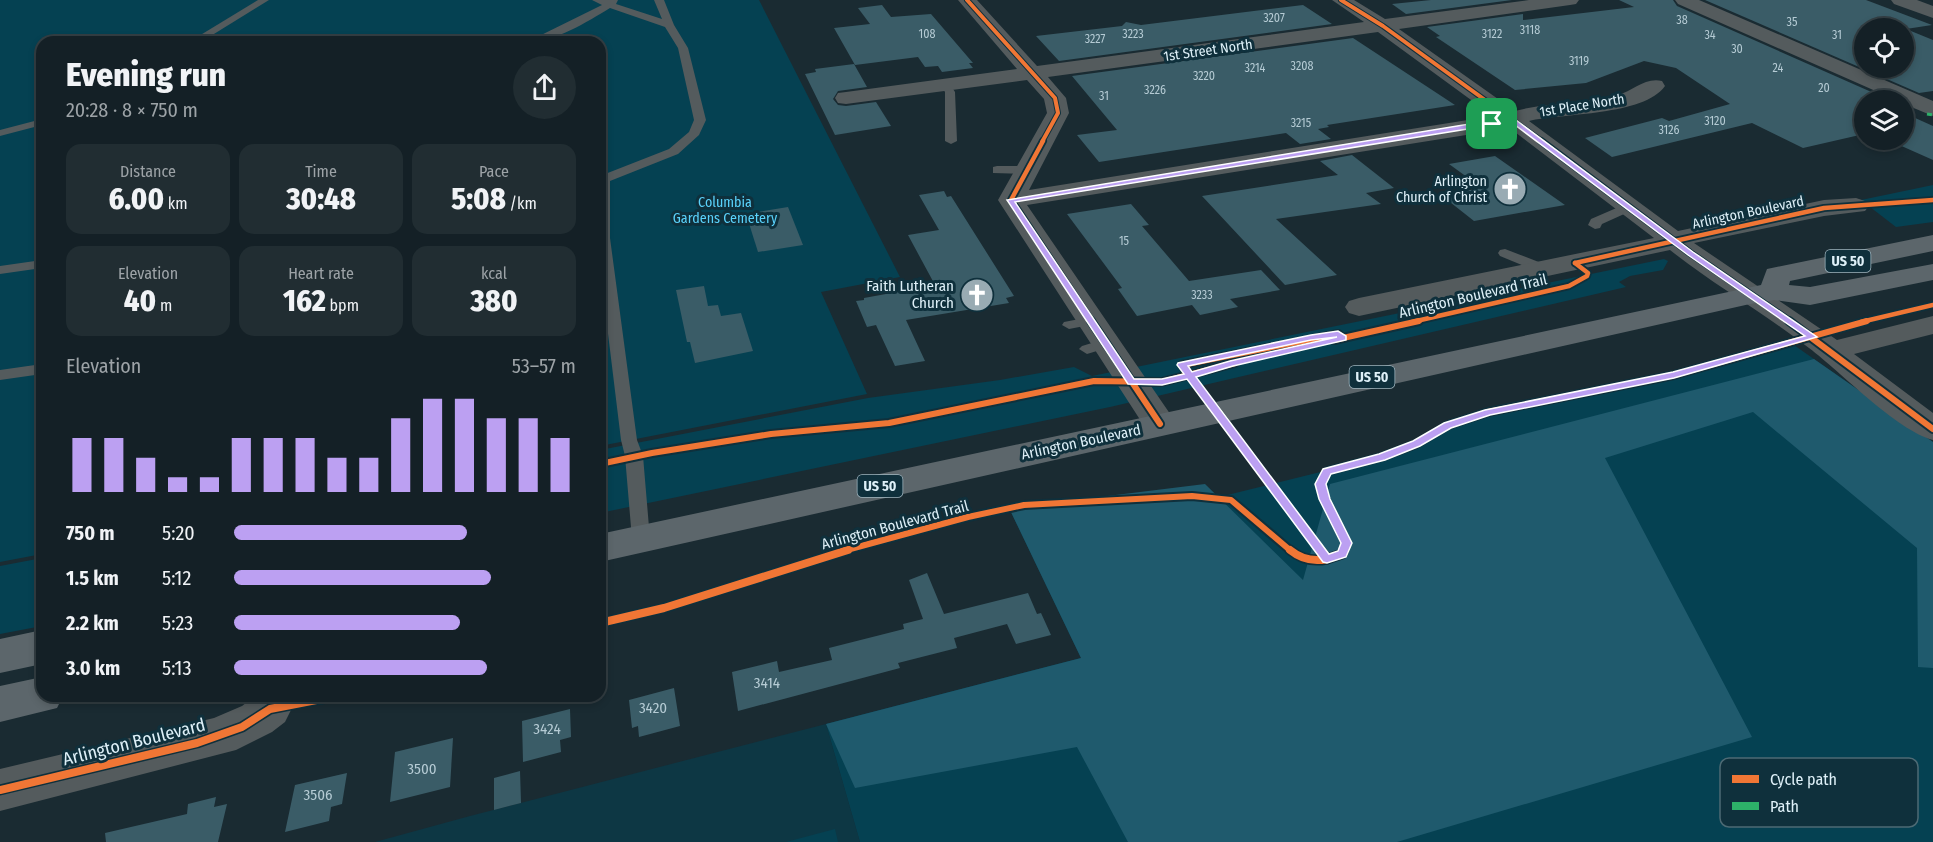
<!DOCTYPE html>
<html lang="en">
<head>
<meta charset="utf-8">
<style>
	:root { --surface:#142026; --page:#212d32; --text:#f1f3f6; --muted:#9da3a7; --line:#333e43; --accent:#bca0f2 }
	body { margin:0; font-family:"Fira Sans Condensed",sans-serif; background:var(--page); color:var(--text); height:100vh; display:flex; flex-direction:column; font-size:22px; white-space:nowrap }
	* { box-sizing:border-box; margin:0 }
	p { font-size:20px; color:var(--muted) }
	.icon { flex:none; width:33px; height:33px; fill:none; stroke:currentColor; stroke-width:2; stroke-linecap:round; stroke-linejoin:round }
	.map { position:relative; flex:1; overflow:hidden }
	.details { position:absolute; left:36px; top:36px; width:570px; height:666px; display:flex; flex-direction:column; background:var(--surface); border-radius:18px; box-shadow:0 3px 9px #0003,0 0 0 2px var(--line) }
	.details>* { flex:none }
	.controls { position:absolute; left:1854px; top:18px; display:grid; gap:12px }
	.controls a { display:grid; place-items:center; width:60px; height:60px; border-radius:50%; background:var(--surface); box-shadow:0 3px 9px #0003,0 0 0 2px var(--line); font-size:30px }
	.pin { position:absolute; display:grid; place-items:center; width:51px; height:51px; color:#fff; margin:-26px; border-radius:12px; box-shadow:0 3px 9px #0006 }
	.round { display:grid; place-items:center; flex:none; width:63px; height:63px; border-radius:32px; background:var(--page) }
	.headline { display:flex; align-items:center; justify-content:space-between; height:102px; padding:0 30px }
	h1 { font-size:33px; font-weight:800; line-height:45px }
	.figures { display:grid; grid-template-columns:repeat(3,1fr); gap:9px; height:102px; padding:6px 30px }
	.figures div { display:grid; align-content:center; border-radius:15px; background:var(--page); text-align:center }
	.figures b { font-size:30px; font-weight:800 }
	.figures small { font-size:16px; font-weight:400 }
	.figures p { font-size:16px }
	.chart { height:168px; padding:12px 30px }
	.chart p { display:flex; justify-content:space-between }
	.chart svg { width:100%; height:108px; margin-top:6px; stroke:var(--accent); stroke-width:6 }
	ul { padding:0 30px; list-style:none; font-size:20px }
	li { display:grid; grid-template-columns:96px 72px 1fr; align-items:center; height:45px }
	li i { height:15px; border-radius:8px; background:var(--accent) }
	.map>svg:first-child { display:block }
</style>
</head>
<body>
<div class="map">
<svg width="1933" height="842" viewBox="0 0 1933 842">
	<rect width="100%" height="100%" fill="#1a2b32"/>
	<!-- built -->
	<polygon fill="#0d3744" points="826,724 860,842 375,842 470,816"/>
	<!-- green -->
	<g fill="#054152">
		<polygon points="0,0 759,0 900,277 821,292 867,394 600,446 600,42 42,42 42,554 0,562"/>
		<polygon points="1933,185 1933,222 1896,227 1861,200"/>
		<polygon points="1664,259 1668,261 1663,270 1630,276 1619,282 1626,287 1110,407 600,513 600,450 868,398 1000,380 1074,367 1092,376"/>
		<polygon points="1791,343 1933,442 1933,842 860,842 826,724 1081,658 1009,508 1024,505 1215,498 1381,457 1416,444 1448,425 1488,412 1674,375"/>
		<polygon points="42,558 42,626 0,634 0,566"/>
		<polygon points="835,829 838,842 786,842"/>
	</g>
	<!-- forest -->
	<polygon fill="#1f5a6d" points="1814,359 1933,442 1933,668 1918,667 1917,548 1753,412 1605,458 1752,737 1397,842 1128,842 1077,747 855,788 826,724 1081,658 1009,508 1205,484 1303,580 1330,484"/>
	<!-- building -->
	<g fill="#3a5c67" fill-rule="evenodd">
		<polygon points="1431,0 1512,0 1406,14 1392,4"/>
		<polygon points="1619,0 1673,0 1677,6 1885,98 1864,100 1864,134 1803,148 1752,123 1612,157 1585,138 1662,118 1669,121 1730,104 1676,68 1644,61 1586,83 1515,90 1436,37 1440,36 1427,27 1523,14 1523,20 1634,7"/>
		<path d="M1705,0H1866L1932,25L1906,29L1933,40V91L1919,93ZM1864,28H1904V68H1864Z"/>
		<polygon points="882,5 891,17 931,14 973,63 969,63 973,68 942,72 938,66 925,67 918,57 855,65 834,28 870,24 858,8"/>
		<polygon points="1303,5 1332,24 1059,61 1036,36 1122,26 1126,22 1141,25"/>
		<polygon points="1353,38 1455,105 1327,125 1329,127 1318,129 1331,139 1300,144 1286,133 1099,162 1077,135 1117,130 1072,76"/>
		<polygon points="854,64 867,87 838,91 833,99 838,105 846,106 876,102 891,126 835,135 805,74 816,72 815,69"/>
		<polygon points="1904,113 1933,126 1933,160 1888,140 1904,140"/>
		<polygon points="1352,155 1394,188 1366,193 1381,204 1276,219 1337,275 1285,285 1202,196 1338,175 1320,161"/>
		<polygon points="1495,156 1565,205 1474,221 1441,195 1482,188 1449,164"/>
		<polygon points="944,191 947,197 951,196 1014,296 1006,298 1009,303 906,320 925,361 895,366 876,325 867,327 856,301 864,300 864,298 935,285 908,235 939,230 919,195"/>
		<polygon points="1131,204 1149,225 1142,226 1189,281 1261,270 1280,290 1230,299 1238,307 1200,315 1192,305 1137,316 1118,289 1122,288 1067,214"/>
		<polygon points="788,207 803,245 758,252 746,214"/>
		<polygon points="704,286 708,306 718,305 721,316 741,313 753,351 695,363 690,342 687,342 676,290"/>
		<polygon points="927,573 944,614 1028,593 1037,614 1041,613 1051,635 1016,644 1007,624 954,638 957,648 898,663 900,668 738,711 732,672 777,661 779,672 832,660 829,648 904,629 903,624 923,619 909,580"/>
		<polygon points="674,688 680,726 639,737 638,726 632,728 629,700"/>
		<polygon points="570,709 571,737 560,740 561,752 523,762 522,721"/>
		<polygon points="453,738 450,787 390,802 395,752"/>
		<polygon points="520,771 521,803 494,810 494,778"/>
		<polygon points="347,773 342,804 331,807 329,821 285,832 295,785"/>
		<polygon points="216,797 214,807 227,804 218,842 106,842 105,833 187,814 188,804"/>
	</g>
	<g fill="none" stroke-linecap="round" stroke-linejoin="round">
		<!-- service -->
		<g fill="#545b5d" fill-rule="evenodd">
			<polygon points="258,0 269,0 201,42 189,42"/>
			<path d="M592,0H618L616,4L662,19L654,0H664L674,25L688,48L706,120L699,135L678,154L610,181V238L637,440L643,456L650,539L648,544L641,546L634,544L632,539L625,456L621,440L600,268V176L669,149L689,132L694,120L678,48L665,27L610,8C587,22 555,42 527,42L602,5Z"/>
			<polygon points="945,82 949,83 955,92 957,141 951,144 945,141 945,92 940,85"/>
			<polygon points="42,119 42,125 0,136 0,130"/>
			<polygon points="997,166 1027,166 1033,170 1027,174 993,173 993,167"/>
			<polygon points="1628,203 1634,207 1633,210 1602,224 1600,228 1595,229 1588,225 1591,219"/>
			<polygon points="1505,249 1549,266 1551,269 1549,272 1539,272 1500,256 1498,253 1500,250"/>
			<polygon points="42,260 42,268 0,274 0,266"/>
			<polygon points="1090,317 1097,321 1095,324 1069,329 1062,325 1064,322"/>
			<polygon points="1105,339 1113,344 1110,347 1087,354 1079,349 1082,346"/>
			<polygon points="42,364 42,374 0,380 0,370"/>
		</g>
		<!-- minor -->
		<g fill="#545b5d" fill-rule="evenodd">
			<path d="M958,0H977L1037,66L1364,22L1332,0H1354L1385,19L1529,0H1579L1576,4L1570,5L1399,29L1515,111C1548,102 1584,104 1618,95C1633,91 1645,77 1662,81L1665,86C1644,116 1562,113 1529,121L1678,231L1824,200L1856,198L1865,201L1869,206L1865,211L1824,216L1694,243L1837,340L1933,316V334L1854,354L1933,413V440C1896,430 1841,372 1809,348C1764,313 1714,285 1670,250L1359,316L1349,313L1345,307L1349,301L1359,298L1654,238L1507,126L1485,132L1027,205L1177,424L1172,432L1160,435L1148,432L998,200L1047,113L1044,99L1027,80L846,104L838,103L835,98L838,93L846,92L1017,69ZM1378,32L1493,116L1029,190L1069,113L1066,98L1048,77Z"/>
			<polygon points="1675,0 1699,0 1933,101 1933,116 1904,104 1904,100 1896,100 1678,4"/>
			<polygon points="1891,0 1917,0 1933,6 1933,18 1894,4"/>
			<polygon points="255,696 298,696 285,722 272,732 236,750 0,811 0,769 214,718 242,706"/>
		</g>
		<!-- trunk -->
		<g fill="#5c666b" fill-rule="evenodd">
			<polygon points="1933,235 1933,251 1790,281 1789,285 1810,287 1933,264 1933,280 1810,305 1774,300 1750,304 600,562 600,534 1761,285 1767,269"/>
			<polygon points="42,630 42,664 0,673 0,639"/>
			<polygon points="42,677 42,696 63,696 57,708 0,722 0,686"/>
		</g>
		<!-- quiet -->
		<polyline stroke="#2db169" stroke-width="3" stroke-dasharray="5 3" stroke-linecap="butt" points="1927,114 1933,115"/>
		<defs>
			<g id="cycleway-far3">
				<polyline points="967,0 1055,98 1058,113 1042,142"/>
				<polyline points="1341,0 1383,26 1543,142"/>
			</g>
			<g id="cycleway-far2">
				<polyline points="1043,141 1011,200 1092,322"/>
				<polyline points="1541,141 1690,253 1791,322"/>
				<polyline points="1575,263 1824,208 1933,200"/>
				<polyline points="1412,322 1569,286 1587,276 1588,273 1575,263"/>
				<polyline points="1861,322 1933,305"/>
			</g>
			<g id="cycleway-far1">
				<polyline points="1091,321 1160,424"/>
				<polyline points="1789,321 1933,429"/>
				<polyline points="1334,340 1419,321"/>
				<polyline points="600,464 652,453 771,434 889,423 1094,381 1162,382 1235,363"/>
				<polyline points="843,551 968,517 1024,505 1192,496 1231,500 1291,551"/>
				<polyline points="1321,551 1182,365 1338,334 1343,338"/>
				<polyline points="1343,551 1346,543 1324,499 1320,484 1327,471 1381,457 1416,444 1448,425 1488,412 1674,375 1867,321"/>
			</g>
			<g id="cycleway">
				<path d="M1290,550C1301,559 1313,562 1327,559L1320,550"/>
				<polyline points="1327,559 1342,554 1344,550"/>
				<polyline points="600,623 664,608 848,550"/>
				<polyline points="0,790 197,743 242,727 270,709 337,696"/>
			</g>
		</defs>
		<!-- cycleway-far3 casing -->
		<use href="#cycleway-far3" stroke="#0f303c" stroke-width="6"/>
		<!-- cycleway-far2 casing -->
		<use href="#cycleway-far2" stroke="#0f303c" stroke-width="8"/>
		<!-- cycleway-far1 casing -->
		<use href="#cycleway-far1" stroke="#0f303c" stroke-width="10"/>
		<!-- cycleway casing -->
		<use href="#cycleway" stroke="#0f303c" stroke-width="11"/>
		<!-- cycleway-far3 -->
		<use href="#cycleway-far3" stroke="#f07635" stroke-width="4"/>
		<!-- cycleway-far2 -->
		<use href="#cycleway-far2" stroke="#f07635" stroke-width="4.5"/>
		<!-- cycleway-far1 -->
		<use href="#cycleway-far1" stroke="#f07635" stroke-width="6"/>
		<!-- cycleway -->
		<use href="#cycleway" stroke="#f07635" stroke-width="8"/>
	</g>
	<!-- route -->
	<path fill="#bca0f2" stroke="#fff" stroke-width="1.5" fill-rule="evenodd" d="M1512,117L1693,252L1817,337L1674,378L1490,415L1451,428L1420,446L1385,460L1331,474L1326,484L1330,499L1352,543L1346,557L1327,563L1323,562L1187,379L1162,385L1128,384L1007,200ZM1511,122L1688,255L1805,336L1673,372L1485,410L1444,423L1413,441L1379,454L1323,469L1315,484L1319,499L1341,543L1338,551L1329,554L1196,377L1233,366L1346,340V336L1338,331L1311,335L1178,363L1177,365L1184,374L1162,379H1134L1015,202ZM1337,337L1230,361L1192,372L1188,366L1311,340Z"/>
	<!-- icons -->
	<defs>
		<symbol id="church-disc" viewBox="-11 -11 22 22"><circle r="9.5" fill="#99abb3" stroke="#0f303c"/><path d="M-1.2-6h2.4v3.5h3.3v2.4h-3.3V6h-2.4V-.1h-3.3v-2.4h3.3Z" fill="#fff"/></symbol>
	</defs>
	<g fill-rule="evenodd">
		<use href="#church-disc" x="1491" y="170" width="38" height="38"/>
		<use href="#church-disc" x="958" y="276" width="38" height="38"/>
	</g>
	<g text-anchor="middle" stroke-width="6" stroke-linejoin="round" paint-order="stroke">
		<!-- number labels -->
		<g font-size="12" fill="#b5cbd4">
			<text x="1274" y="22">3207</text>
			<text x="1682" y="24">38</text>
			<text x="1792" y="26">35</text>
			<text x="1530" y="34">3118</text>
			<text x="927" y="38">108</text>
			<text x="1133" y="38">3223</text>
			<text x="1492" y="38">3122</text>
			<text x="1710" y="39">34</text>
			<text x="1837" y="39">31</text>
			<text x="1095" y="43">3227</text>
			<text x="1737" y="53">30</text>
			<text x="1579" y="65">3119</text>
			<text x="1302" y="70">3208</text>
			<text x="1255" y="72">3214</text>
			<text x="1778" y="72">24</text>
			<text x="1204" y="80">3220</text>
			<text x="1824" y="92">20</text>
			<text x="1155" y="94">3226</text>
			<text x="1104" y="100">31</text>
			<text x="1715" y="125">3120</text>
			<text x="1301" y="127">3215</text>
			<text x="1669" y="134">3126</text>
			<text x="1124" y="245">15</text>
			<text x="1202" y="299">3233</text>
		</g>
		<!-- far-street labels -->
		<g font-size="14" fill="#def0f8" stroke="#0f303c">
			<text transform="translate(1208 50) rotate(-8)" y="5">1st Street North</text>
			<text transform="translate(1582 105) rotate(-9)" y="5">1st Place North</text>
			<text transform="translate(1748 212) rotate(-12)" y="5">Arlington Boulevard</text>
		</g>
		<!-- far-poi labels -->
		<g font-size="14" fill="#def0f8" stroke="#0f303c" text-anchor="end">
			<text x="1487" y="186">Arlington<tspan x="1487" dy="16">Church of Christ</tspan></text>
		</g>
		<!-- far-park labels -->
		<g font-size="14" fill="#5ad2fb" stroke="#0f303c">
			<text x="725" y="207">Columbia<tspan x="725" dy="16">Gardens Cemetery</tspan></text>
		</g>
		<!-- shield labels -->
		<g fill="#0f303c" stroke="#a0b6c0" stroke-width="1.5">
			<rect x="1825.5" y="250" width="45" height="22" rx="4.5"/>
			<rect x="1349.5" y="366" width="45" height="22" rx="4.5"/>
			<rect x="857.5" y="475" width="45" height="22" rx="4.5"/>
		</g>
		<g font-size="14" font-weight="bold" fill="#def0f8">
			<text x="1848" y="266">US 50</text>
			<text x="1372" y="382">US 50</text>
			<text x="880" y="491">US 50</text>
		</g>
		<!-- poi labels -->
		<g font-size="15" fill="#def0f8" stroke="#0f303c" text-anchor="end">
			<text x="954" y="291">Faith Lutheran<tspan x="954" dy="17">Church</tspan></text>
		</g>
		<!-- street labels -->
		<g font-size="15" fill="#def0f8" stroke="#0f303c">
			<text transform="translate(1473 296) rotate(-13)" y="5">Arlington Boulevard Trail</text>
			<text transform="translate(1081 442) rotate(-12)" y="5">Arlington Boulevard</text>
			<text transform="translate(895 525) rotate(-15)" y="5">Arlington Boulevard Trail</text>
		</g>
		<!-- near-number labels -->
		<g font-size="15" fill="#b5cbd4">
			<text x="767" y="688">3414</text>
			<text x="653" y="713">3420</text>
			<text x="547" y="734">3424</text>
			<text x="422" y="774">3500</text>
			<text x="318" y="800">3506</text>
		</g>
		<!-- near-street labels -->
		<g font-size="18" fill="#def0f8" stroke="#0f303c">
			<text transform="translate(134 742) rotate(-14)" y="6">Arlington Boulevard</text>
		</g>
	</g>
	<!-- legend -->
	<rect x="1720" y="758" width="198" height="69" rx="9" fill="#0f303c" stroke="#4d6a74" stroke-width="1.5"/>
	<rect x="1732" y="775" width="27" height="8" fill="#f07635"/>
	<rect x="1732" y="802" width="27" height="8" fill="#2db169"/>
	<g font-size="16" fill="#def0f8">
		<text x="1770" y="785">Cycle path</text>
		<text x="1770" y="812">Path</text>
	</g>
</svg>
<div class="controls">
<a><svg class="icon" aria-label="locate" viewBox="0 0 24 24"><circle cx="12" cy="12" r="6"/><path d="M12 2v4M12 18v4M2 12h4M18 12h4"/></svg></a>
<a><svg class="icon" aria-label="layers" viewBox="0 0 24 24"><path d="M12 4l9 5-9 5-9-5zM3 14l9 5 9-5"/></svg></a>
</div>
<div class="pin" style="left:1492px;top:124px;background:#1e9e55"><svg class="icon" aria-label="arrive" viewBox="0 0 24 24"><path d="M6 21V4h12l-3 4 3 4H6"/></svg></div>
<section class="details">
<div class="headline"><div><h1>Evening run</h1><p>20:28 · 8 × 750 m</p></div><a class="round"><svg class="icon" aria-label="share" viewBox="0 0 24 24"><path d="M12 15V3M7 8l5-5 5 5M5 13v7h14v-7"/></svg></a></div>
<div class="figures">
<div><p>Distance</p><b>6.00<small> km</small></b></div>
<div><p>Time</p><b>30:48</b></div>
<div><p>Pace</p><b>5:08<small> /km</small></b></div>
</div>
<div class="figures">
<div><p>Elevation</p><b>40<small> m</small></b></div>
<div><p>Heart rate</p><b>162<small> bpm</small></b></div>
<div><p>kcal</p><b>380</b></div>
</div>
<div class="chart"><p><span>Elevation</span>53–57 m</p>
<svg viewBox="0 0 160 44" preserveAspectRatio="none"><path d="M5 44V22M15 44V22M25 44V30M35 44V38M45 44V38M55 44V22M65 44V22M75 44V22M85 44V30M95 44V30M105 44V14M115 44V6M125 44V6M135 44V14M145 44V14M155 44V22"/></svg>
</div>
<ul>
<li><b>750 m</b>5:20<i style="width:68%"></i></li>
<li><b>1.5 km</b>5:12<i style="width:75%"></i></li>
<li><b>2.2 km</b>5:23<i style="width:66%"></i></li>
<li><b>3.0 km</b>5:13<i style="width:74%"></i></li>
</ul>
</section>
</div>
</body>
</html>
